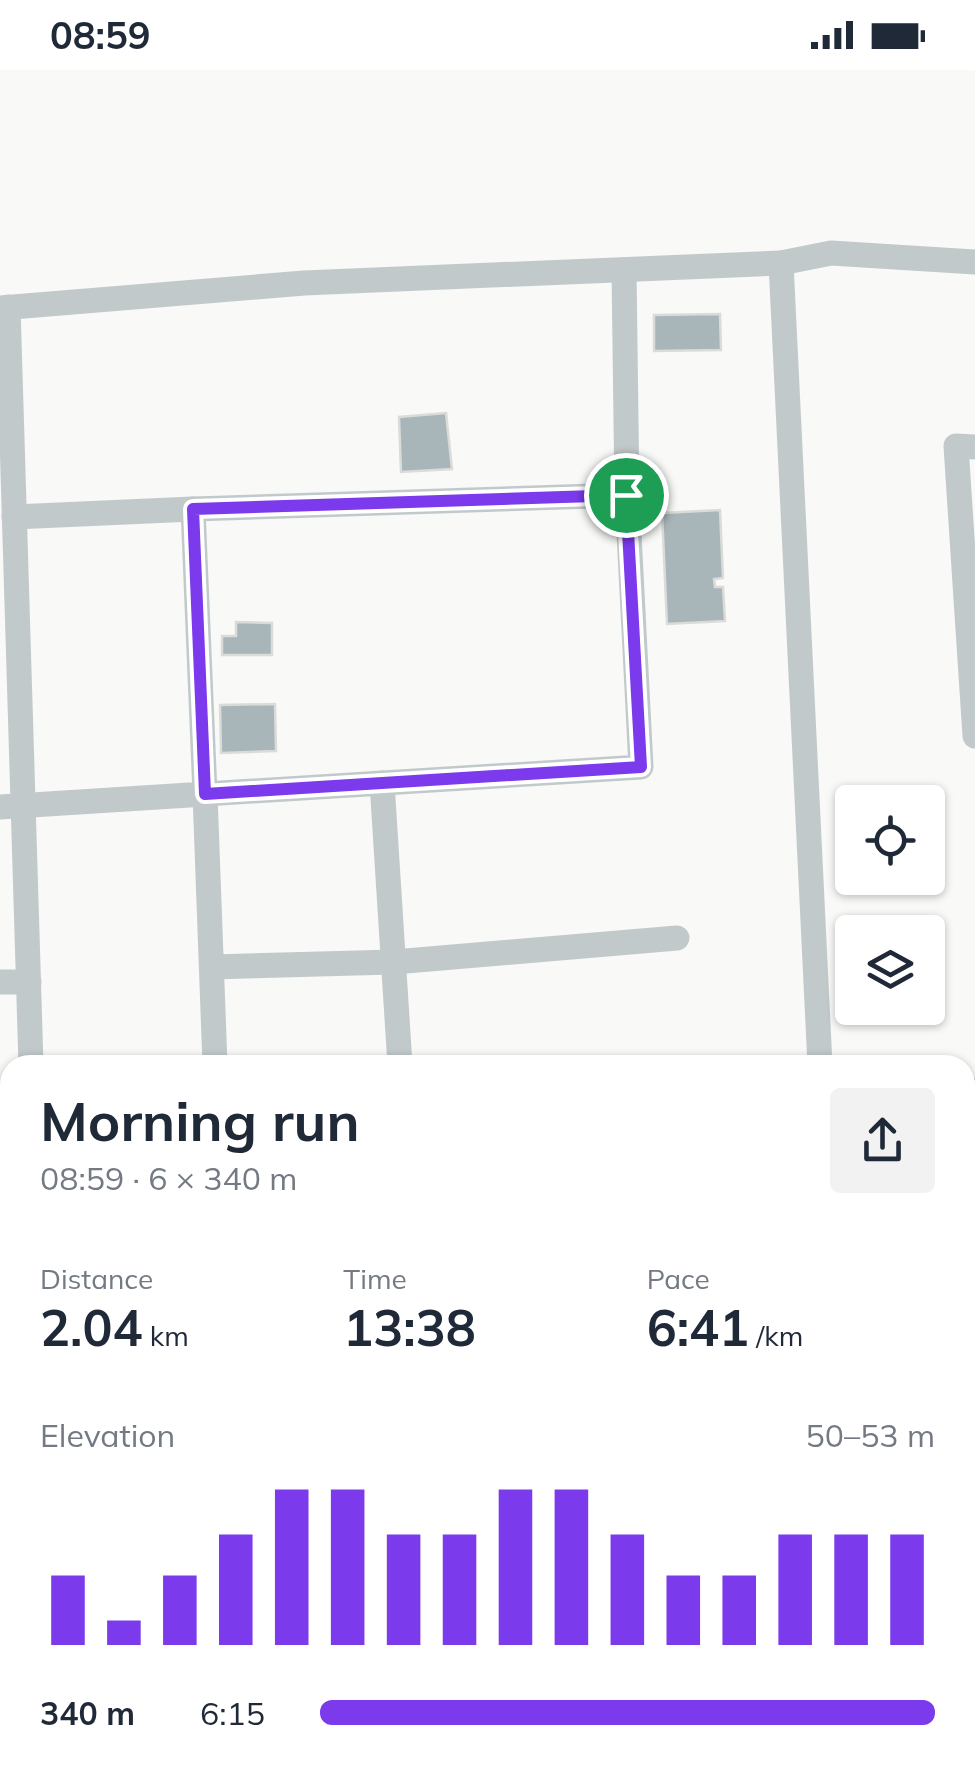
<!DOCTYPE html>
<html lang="en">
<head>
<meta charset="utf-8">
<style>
	:root { --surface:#fff; --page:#f2f2f3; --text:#1f2937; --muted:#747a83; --accent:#7c3aed }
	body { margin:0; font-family:Mulish,sans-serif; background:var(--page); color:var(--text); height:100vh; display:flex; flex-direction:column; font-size:38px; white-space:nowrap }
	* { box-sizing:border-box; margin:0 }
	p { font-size:32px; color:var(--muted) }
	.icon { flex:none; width:55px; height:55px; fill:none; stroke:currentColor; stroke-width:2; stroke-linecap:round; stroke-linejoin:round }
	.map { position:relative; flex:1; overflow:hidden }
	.drawer { position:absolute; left:0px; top:985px; width:975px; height:718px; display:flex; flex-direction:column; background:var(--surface); border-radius:30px 30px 0 0; box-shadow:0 2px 8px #0004 }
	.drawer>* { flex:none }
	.tools { position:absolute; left:835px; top:715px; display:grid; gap:20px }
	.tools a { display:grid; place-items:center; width:110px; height:110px; border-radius:10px; background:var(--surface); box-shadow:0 2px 8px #0004; font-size:50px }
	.pin { position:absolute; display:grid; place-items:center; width:85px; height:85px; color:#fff; margin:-42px; border:5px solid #fff; border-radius:50%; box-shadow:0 2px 10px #0007 }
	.round { display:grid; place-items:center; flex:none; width:105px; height:105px; border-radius:10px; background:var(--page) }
	.summary { display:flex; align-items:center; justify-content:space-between; height:170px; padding:0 40px }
	h1 { font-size:55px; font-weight:700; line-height:75px }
	.metrics { display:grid; grid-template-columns:repeat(3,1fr); gap:15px; height:170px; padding:10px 40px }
	.metrics div { display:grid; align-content:center }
	.metrics b { font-size:50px; font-weight:700 }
	.metrics small { font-size:28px; font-weight:400 }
	.metrics p { font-size:28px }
	.chart { height:280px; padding:20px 40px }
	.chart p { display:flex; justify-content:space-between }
	.chart svg { width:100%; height:180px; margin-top:10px; stroke:var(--accent); stroke-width:6 }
	ul { padding:0 40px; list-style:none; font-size:32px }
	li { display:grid; grid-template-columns:160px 120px 1fr; align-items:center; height:75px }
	li i { height:25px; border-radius:12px; background:var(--accent) }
	.status { display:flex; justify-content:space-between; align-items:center; height:70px; padding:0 50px; background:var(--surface); direction:ltr }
	.status svg { height:28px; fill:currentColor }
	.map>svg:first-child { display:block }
</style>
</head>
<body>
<div class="status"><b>08:59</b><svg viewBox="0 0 49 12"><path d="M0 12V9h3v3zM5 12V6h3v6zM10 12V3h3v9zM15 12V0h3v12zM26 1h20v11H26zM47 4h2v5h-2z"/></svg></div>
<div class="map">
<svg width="975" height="1701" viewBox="0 0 975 1701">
	<rect width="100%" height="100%" fill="#f9f9f7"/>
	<!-- building -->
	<g fill="#a8b6b9" stroke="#dbdbd9" stroke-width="2.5">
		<polygon points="720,244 721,280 654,281 654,245"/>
		<polygon points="446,343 452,399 401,402 399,347"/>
		<polygon points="720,440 723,508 714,509 715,517 723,517 725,551 667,554 662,443"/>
		<polygon points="236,552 272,553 272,585 222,585 222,566 236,566"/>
		<polygon points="275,634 276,681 221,683 220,635"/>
		<polygon points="975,1138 975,1164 965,1167 965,1140"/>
		<polygon points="328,1692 365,1692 366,1701 330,1701"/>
		<polygon points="484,1692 517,1692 519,1701 486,1701"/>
	</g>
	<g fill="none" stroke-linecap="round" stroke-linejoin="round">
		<defs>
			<g id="primary">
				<polyline points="965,1032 975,1029"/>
				<polyline points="0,1313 10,1310"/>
			</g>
		</defs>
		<!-- primary casing -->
		<use href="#primary" stroke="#b3bbbe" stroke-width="42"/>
		<!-- minor -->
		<g stroke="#c2c9cb" stroke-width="25">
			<polyline points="781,193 820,995"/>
			<polyline points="8,237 31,995"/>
			<polyline points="0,238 304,213 781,193 831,183 975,192"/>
			<polyline points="975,377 956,376 975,666"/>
			<polyline points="14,447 193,439 627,425"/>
			<polyline points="382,713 400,995"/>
			<polyline points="0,737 205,724 193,439"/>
			<polyline points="212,897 394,892 677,868"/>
			<polyline points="0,912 29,912"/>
			<polyline points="215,995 205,724 641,697 627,425 624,200"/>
			<polyline points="0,1158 10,1158"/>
			<polyline points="965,1253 975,1251"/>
			<polyline points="965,1529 975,1527"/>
			<polyline points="7,1606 10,1631"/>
			<polyline points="965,1689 975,1688"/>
			<polyline points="17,1692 18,1701"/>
			<polyline points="807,1701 822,1701"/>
			<polyline points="894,1701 946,1692"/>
		</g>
		<!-- primary -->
		<use href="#primary" stroke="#fff" stroke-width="38"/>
	</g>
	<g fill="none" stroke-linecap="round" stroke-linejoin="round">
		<defs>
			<polygon id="route" points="626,425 641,697 205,724 193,439"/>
		</defs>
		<!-- route casing -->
		<use href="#route" stroke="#fff" stroke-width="20"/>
		<!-- route -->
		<use href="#route" stroke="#7c3aed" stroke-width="12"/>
	</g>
</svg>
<div class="tools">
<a><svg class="icon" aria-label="locate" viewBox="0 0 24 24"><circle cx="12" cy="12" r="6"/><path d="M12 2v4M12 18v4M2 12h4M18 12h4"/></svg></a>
<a><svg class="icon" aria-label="layers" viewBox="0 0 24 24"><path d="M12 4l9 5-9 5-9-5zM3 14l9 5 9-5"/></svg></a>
</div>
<div class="pin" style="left:626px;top:425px;background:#1e9e55"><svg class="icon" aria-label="arrive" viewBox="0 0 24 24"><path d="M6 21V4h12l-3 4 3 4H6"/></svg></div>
<section class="drawer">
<div class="summary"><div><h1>Morning run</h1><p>08:59 · 6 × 340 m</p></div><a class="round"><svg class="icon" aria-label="share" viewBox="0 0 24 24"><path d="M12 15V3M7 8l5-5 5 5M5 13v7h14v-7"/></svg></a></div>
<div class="metrics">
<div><p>Distance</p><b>2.04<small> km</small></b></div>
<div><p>Time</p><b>13:38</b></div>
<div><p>Pace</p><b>6:41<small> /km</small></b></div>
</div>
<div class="chart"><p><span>Elevation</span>50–53 m</p>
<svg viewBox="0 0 160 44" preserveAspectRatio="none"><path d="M5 44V27M15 44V38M25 44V27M35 44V17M45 44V6M55 44V6M65 44V17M75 44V17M85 44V6M95 44V6M105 44V17M115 44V27M125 44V27M135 44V17M145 44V17M155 44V17"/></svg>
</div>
<ul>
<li><b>340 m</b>6:15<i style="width:100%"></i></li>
</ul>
</section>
</div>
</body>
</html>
